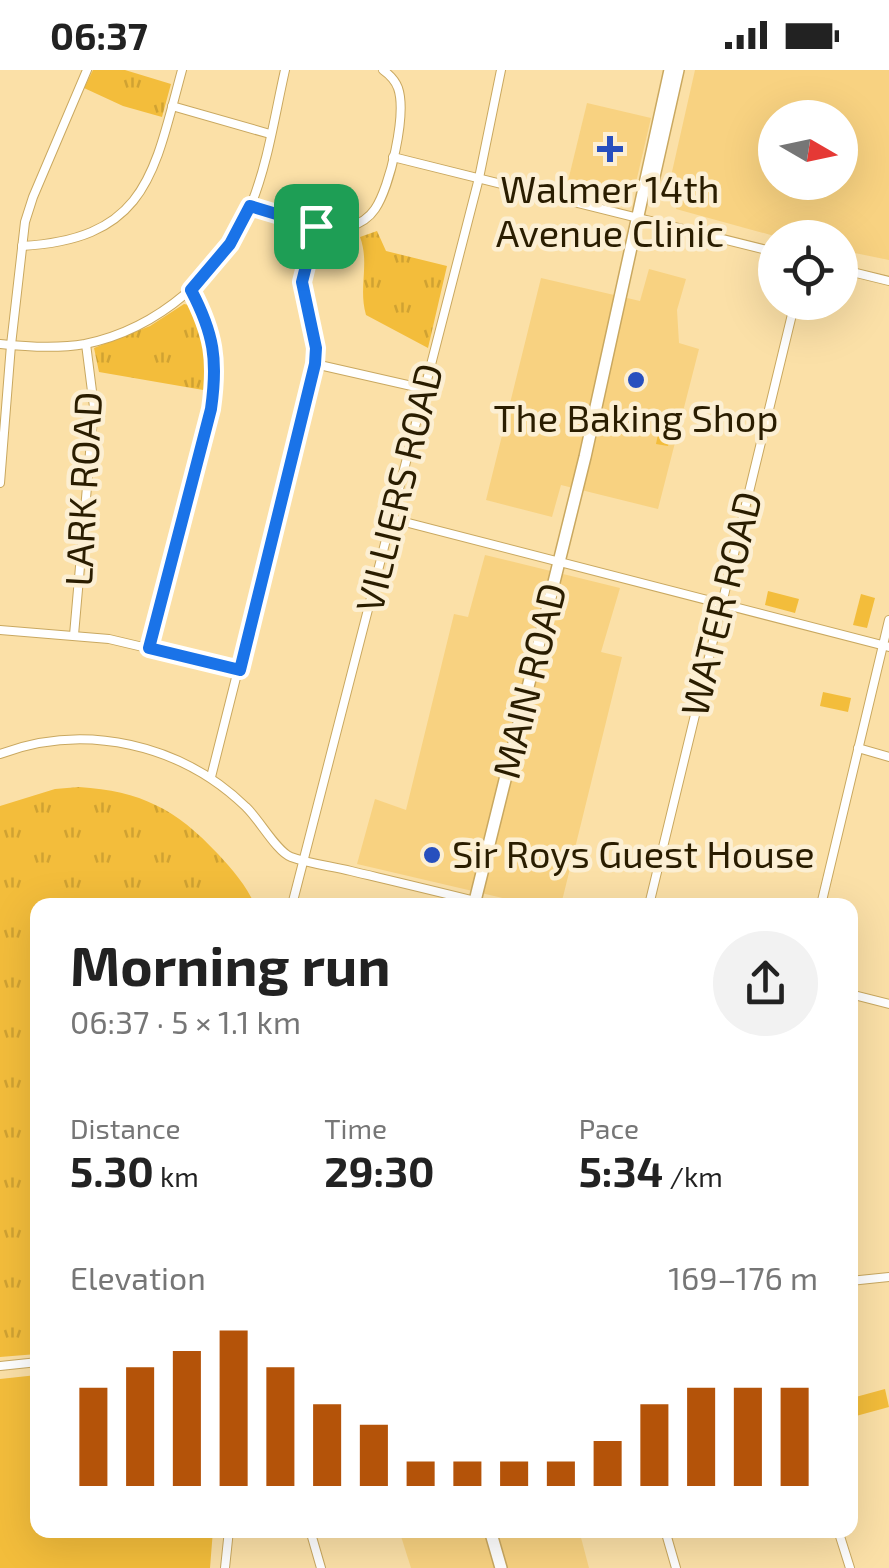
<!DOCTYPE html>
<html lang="en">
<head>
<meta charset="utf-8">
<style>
	:root { --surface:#fff; --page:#f2f2f2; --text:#222; --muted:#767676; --accent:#b45309 }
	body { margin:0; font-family:"Exo 2",sans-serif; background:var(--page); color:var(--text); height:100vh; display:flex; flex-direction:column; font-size:38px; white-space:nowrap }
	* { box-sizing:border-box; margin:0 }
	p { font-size:32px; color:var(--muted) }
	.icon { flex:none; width:55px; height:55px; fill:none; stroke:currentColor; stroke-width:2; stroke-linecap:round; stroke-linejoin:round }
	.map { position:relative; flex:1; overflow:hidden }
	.sheet { position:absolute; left:30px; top:828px; width:828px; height:640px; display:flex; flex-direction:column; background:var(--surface); border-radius:20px; box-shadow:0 10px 40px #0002 }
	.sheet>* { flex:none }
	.needle { width:65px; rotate:99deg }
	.fabs { position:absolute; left:758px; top:30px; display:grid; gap:20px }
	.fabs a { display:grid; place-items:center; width:100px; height:100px; border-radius:50%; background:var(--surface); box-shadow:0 10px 40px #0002; font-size:50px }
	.pin { position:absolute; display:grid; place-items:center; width:85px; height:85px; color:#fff; margin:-42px; border-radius:20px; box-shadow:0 5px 15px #0006 }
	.round { display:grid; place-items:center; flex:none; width:105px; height:105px; border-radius:52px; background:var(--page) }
	.summary { display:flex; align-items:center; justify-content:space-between; height:170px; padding:0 40px }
	h1 { font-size:55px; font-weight:700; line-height:75px }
	.stats { display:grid; grid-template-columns:repeat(3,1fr); gap:15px; height:170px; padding:10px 40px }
	.stats div { display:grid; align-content:center }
	.stats b { font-size:42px; font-weight:700 }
	.stats small { font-size:28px; font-weight:400 }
	.stats p { font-size:28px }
	.chart { height:280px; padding:20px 40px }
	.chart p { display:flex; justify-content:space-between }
	.chart svg { width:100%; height:180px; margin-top:10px; stroke:var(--accent); stroke-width:6 }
	.status { display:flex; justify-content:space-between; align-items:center; height:70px; padding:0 50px; background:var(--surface); direction:ltr }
	.status svg { height:28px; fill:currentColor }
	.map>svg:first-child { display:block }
</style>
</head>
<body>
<div class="status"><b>06:37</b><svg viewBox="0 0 49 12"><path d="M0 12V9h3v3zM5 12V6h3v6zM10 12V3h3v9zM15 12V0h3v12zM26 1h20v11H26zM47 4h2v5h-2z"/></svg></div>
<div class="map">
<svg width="889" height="1498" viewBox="0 0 889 1498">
	<defs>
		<pattern id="park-tufts" width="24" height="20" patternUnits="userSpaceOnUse" patternTransform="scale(2.5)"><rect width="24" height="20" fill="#f3bd3b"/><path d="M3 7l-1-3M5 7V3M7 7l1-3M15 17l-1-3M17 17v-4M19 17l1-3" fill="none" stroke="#d0a232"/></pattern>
	</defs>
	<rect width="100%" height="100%" fill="#fbe0a7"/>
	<!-- built -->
	<g fill="#f8d281" fill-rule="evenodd">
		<path d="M695,0H889V190L840,180V168L778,167L676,139L677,134L667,124ZM775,48H840V112H775Z"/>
		<polygon points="587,33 651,48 634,121 626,126 568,111"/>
		<polygon points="649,199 686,209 677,240 679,273 699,279 658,439 561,415 552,447 486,430 541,208 640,231"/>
		<polygon points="485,485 620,518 601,582 622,587 561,835 532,835 357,794 375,729 406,740 454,544 468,547"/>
		<polygon points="399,1460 579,1460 589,1498 411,1498"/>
	</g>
	<!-- grass -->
	<g fill="#f3bd3b">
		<polygon points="662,344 675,347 668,376 656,374"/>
		<polygon points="768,521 799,529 795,543 765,535"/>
		<polygon points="861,524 875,528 867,558 853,555"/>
		<polygon points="823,622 851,628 848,642 820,636"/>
		<polygon points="37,1305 38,1460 213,1460 210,1498 0,1498 0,1309"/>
		<polygon points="885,1319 889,1337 856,1346 852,1328"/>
	</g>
	<!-- park -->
	<g fill="url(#park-tufts)">
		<polygon points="93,0 125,0 171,14 162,47 123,36 84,18"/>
		<path d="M377,161L386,181L447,196L428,278L366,245C358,217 370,194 360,167Z"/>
		<polygon points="184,234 194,236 206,263 209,321 99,302 94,278 150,256"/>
		<path d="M79,717C141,721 176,739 218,784C232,799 246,815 255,835H38L37,1284L0,1287V736L55,719Z"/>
	</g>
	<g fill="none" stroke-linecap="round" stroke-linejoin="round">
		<defs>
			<g id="minor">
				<polyline points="172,36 270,64"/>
				<polyline points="393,87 775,182"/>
				<path d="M250,137C279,145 320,166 349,157C359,154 369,148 375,139C390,117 407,44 398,18C395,10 390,5 383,0"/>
				<path d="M22,176C147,169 154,103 182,0"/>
				<polyline points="840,199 889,211"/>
				<path d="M0,274C28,277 57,279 85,274C158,259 223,203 251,135C268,93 275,44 285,0"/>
				<polyline points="315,294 425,319"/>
				<polyline points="0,413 11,275 25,152 33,127 87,0"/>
				<polyline points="393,449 889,577"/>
				<polyline points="0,560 109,569 240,600"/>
				<polyline points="74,565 94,337 86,274"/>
				<path d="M149,578L211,339C218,290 214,264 191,220"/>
				<polyline points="858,678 889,687"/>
				<path d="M0,684C85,652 181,674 246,737C259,749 277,782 291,787C310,794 331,796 351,801C397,812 444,823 491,835"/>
				<polyline points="211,707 315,294 315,276 302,212 316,156"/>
				<polyline points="292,835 479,108 501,0"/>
				<polyline points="649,835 795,232"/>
				<polyline points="821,835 889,550"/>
				<polyline points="850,924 889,934"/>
				<polyline points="850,1211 889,1207"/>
				<polyline points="0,1296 38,1292"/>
				<polyline points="310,1460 321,1498"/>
				<polyline points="665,1460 676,1498"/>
				<polyline points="838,1460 850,1498"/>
				<polyline points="225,1498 229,1460"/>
			</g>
			<g id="secondary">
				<polyline points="653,111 678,0"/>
				<polyline points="474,835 585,387 670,0"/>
				<polyline points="490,1460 501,1498"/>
			</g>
		</defs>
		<!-- minor casing -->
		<use href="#minor" stroke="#c9a860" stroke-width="10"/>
		<!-- secondary casing -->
		<use href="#secondary" stroke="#c9a860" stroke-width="14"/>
		<!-- minor -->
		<use href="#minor" stroke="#fff" stroke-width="8"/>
		<!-- secondary -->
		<use href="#secondary" stroke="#fff" stroke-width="11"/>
	</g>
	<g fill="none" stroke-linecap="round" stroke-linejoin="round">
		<defs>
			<path id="route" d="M250,136L316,156L302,212L316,278L315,294L240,600L149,578L211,339C218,290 214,264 191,220L230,174Z"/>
		</defs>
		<!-- route casing -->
		<use href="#route" stroke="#fff" stroke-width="20"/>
		<!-- route -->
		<use href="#route" stroke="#1a73e8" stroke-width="12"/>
	</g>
	<!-- markers -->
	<g fill="#274fbe" stroke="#fcefd3" stroke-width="4">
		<path d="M605 64h10v10h10v10h-10v10h-10v-10h-10v-10h10z"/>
		<circle cx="636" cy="310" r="10"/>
		<circle cx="432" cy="785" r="10"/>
	</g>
	<g text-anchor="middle" stroke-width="9" stroke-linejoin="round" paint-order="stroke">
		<!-- poi labels -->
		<g font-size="38" fill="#2a1d00" stroke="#fcefd3">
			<text x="610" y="133">Walmer 14th<tspan x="610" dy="44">Avenue Clinic</tspan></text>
			<text x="636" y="362">The Baking Shop</text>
			<text x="452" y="798" text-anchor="start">Sir Roys Guest House</text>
		</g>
		<!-- street labels -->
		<g font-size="38" fill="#2a1d00" stroke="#fcefd3">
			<text transform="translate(400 418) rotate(-76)" y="13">VILLIERS ROAD</text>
			<text transform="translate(84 419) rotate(-87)" y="13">LARK ROAD</text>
			<text transform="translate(722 534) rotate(-76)" y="13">WATER ROAD</text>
			<text transform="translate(530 611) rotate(-76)" y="13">MAIN ROAD</text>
		</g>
	</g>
</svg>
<div class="fabs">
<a><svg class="needle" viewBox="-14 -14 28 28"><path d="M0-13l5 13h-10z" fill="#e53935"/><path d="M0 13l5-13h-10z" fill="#767676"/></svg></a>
<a><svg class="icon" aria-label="locate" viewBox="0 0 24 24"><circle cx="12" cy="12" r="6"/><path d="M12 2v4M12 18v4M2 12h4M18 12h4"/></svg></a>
</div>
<div class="pin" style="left:316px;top:156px;background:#1e9e55"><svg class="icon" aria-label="arrive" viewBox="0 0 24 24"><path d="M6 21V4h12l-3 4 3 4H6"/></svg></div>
<section class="sheet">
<div class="summary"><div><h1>Morning run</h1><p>06:37 · 5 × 1.1 km</p></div><a class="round"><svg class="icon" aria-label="share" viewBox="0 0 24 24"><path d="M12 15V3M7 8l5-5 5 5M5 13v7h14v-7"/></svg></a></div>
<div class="stats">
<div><p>Distance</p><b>5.30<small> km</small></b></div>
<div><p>Time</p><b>29:30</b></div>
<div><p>Pace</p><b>5:34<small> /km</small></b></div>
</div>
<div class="chart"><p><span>Elevation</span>169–176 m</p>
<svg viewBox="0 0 160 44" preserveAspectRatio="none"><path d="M5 44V20M15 44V15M25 44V11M35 44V6M45 44V15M55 44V24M65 44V29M75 44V38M85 44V38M95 44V38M105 44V38M115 44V33M125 44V24M135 44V20M145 44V20M155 44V20"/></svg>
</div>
</section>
</div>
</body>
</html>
